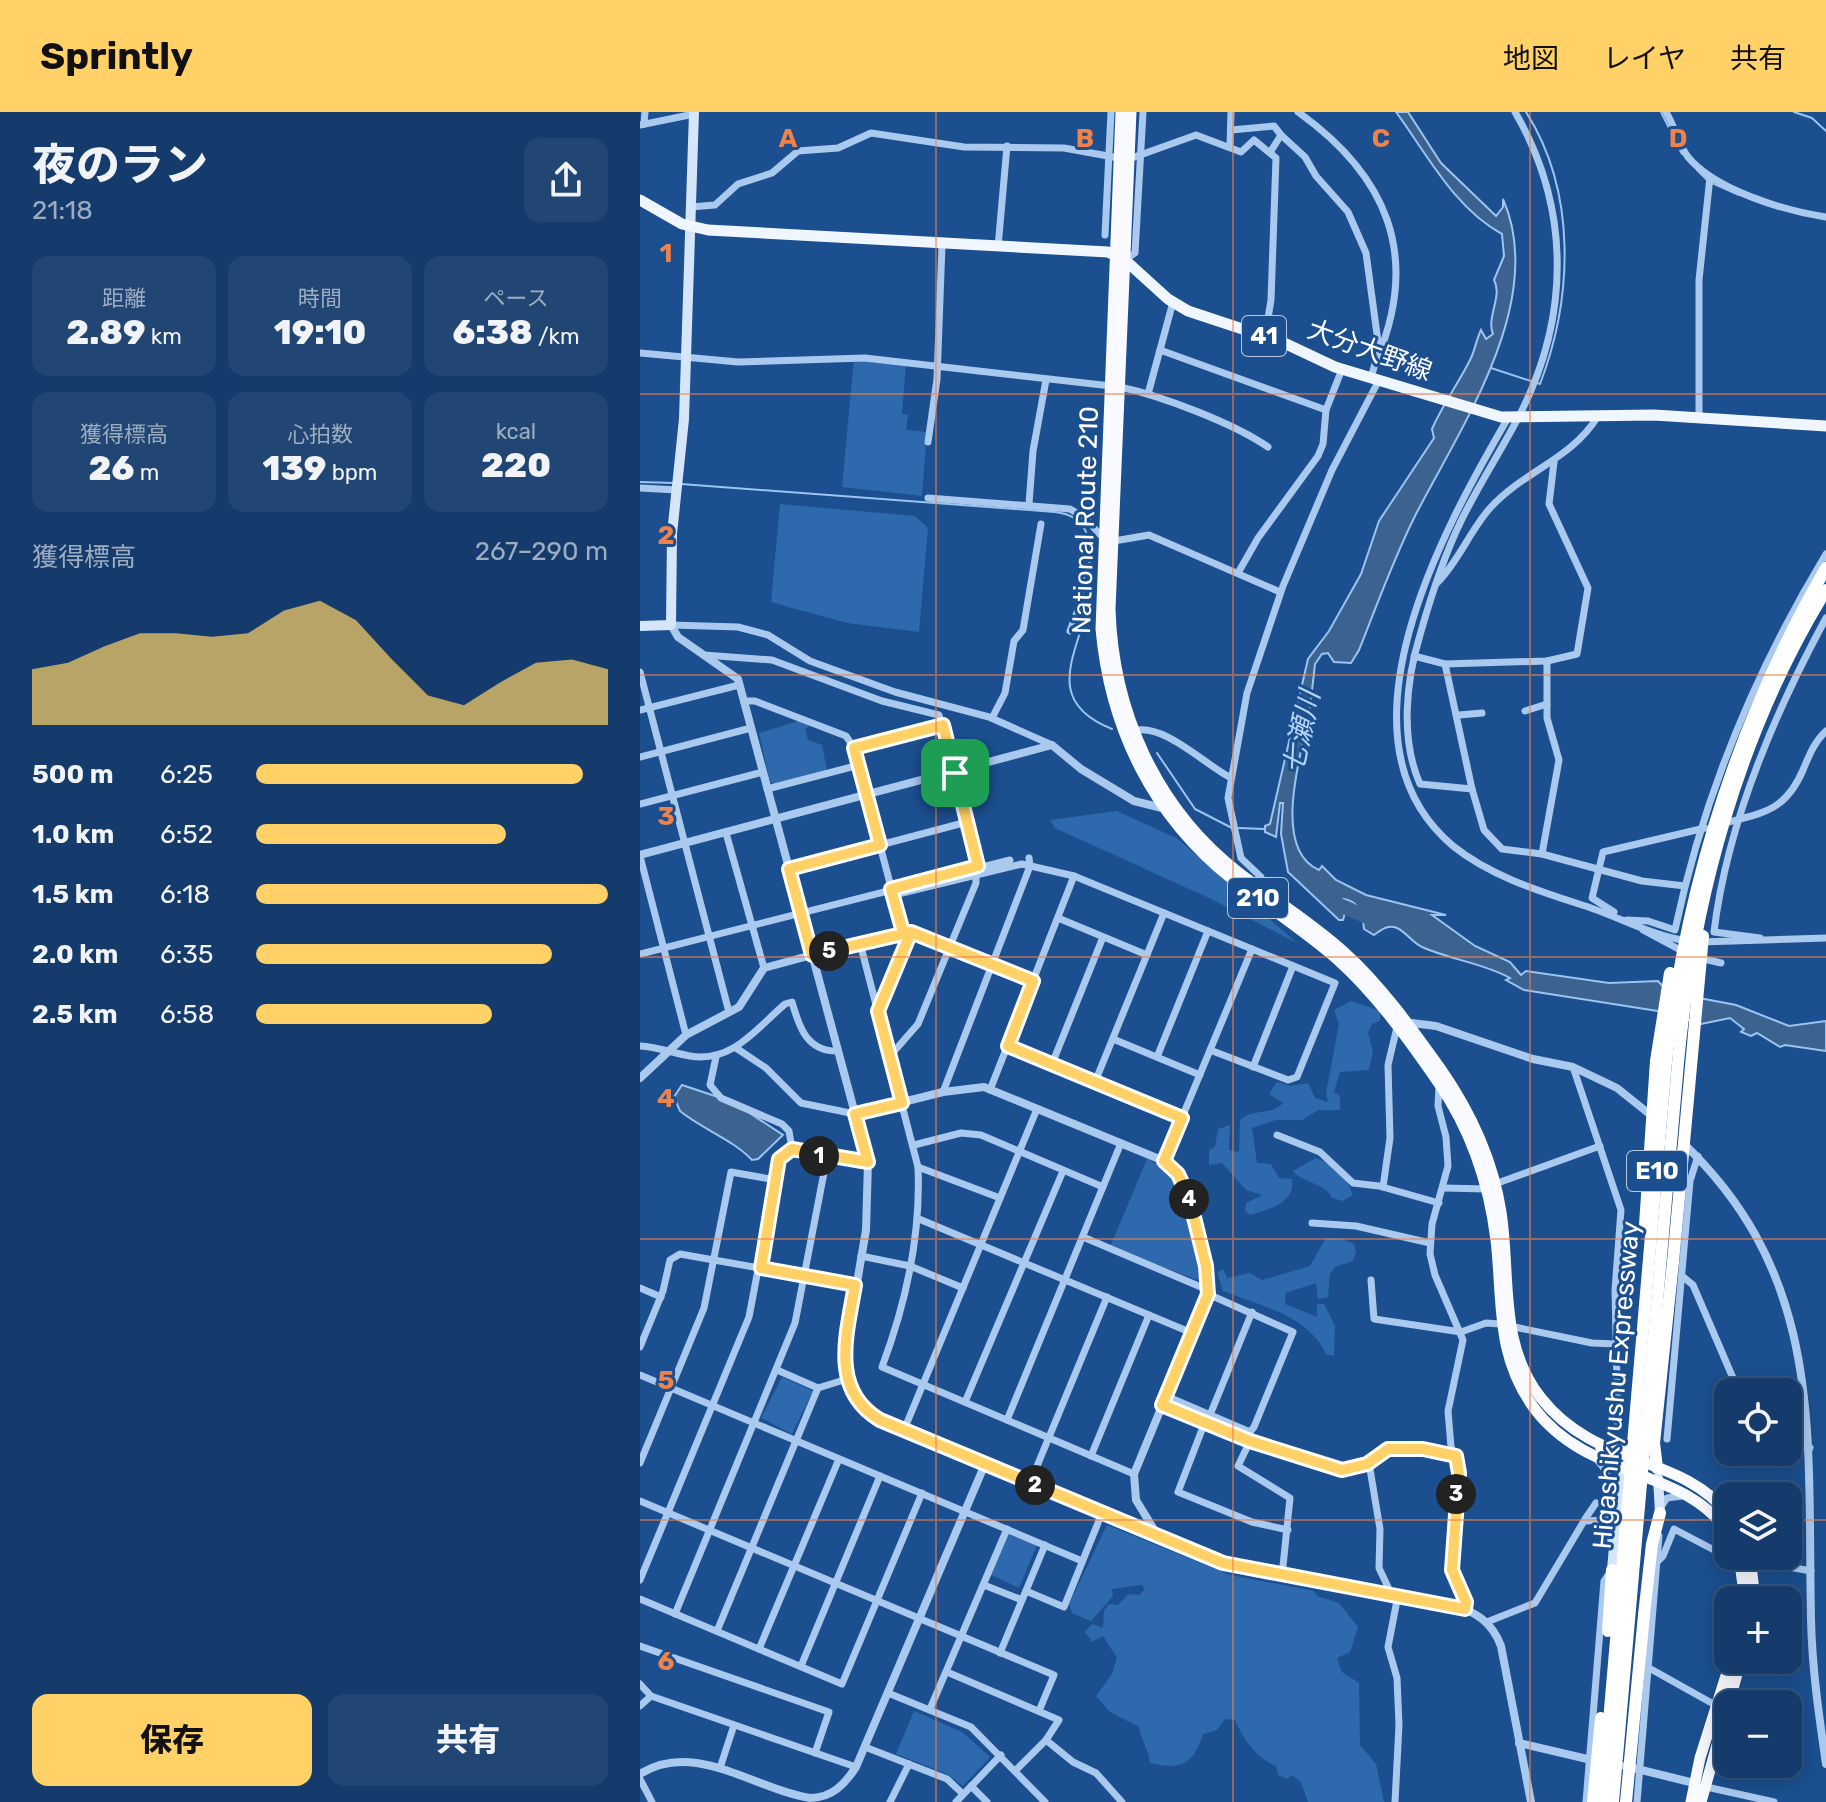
<!DOCTYPE html>
<html lang="ja">
<head>
<meta charset="utf-8">
<style>
	:root { --surface:#143b6b; --page:#214673; --text:#f1f3f6; --muted:#9dadc1; --line:#33557e; --accent:#ffd166 }
	body { margin:0; font-family:Rubik,"Noto Sans JP",sans-serif; background:var(--page); color:var(--text); height:100vh; display:flex; flex-direction:column; font-size:30px; white-space:nowrap }
	* { box-sizing:border-box; margin:0 }
	p { font-size:26px; color:var(--muted) }
	.icon { flex:none; width:44px; height:44px; fill:none; stroke:currentColor; stroke-width:2; stroke-linecap:round; stroke-linejoin:round }
	.map { position:relative; flex:1; overflow:hidden }
	.details { display:flex; flex-direction:column; background:var(--surface); width:640px }
	.details>* { flex:none }
	.fabs { position:absolute; left:1074px; top:1266px; display:grid; gap:16px }
	.fabs a { display:grid; place-items:center; width:88px; height:88px; border-radius:16px; background:var(--surface); box-shadow:0 4px 20px #0003,0 0 0 2px var(--line); font-size:40px }
	.pin { position:absolute; display:grid; place-items:center; width:68px; height:68px; color:#fff; margin:-34px; border-radius:16px; box-shadow:0 4px 12px #0006 }
	.km { position:absolute; width:40px; height:40px; margin:-20px; border-radius:50%; background:#222; color:#fff; font-size:22px; line-height:40px; text-align:center }
	.round { display:grid; place-items:center; flex:none; width:84px; height:84px; border-radius:16px; background:var(--page) }
	.head { display:flex; align-items:center; justify-content:space-between; height:136px; padding:0 32px }
	h1 { font-size:44px; font-weight:800; line-height:60px }
	.stats { display:grid; grid-template-columns:repeat(3,1fr); gap:12px; height:136px; padding:8px 32px }
	.stats div { display:grid; align-content:center; border-radius:16px; background:var(--page); text-align:center }
	.stats b { font-size:34px; font-weight:800 }
	.stats small { font-size:22px; font-weight:400 }
	.stats p { font-size:22px }
	.chart { height:224px; padding:16px 32px }
	.chart p { display:flex; justify-content:space-between }
	.chart svg { width:100%; height:144px; margin-top:8px; fill:var(--accent); opacity:.7 }
	.action { display:flex; gap:16px; margin-top:auto; padding:16px 32px }
	.action a { flex:1; height:92px; border-radius:16px; background:var(--accent); color:#111; font-size:32px; font-weight:800; line-height:92px; text-align:center }
	.action a+a { background:var(--page); color:var(--text) }
	ul { padding:0 32px; list-style:none; font-size:26px }
	li { display:grid; grid-template-columns:128px 96px 1fr; align-items:center; height:60px }
	li i { height:20px; border-radius:10px; background:var(--accent) }
	header { display:flex; align-items:center; gap:48px; box-sizing:border-box; height:112px; padding:0 40px; background:var(--accent); color:#111 }
	header strong { font-size:38px }
	nav { display:flex; gap:44px; margin-inline-start:auto; font-size:28px }
	main { display:flex; flex:1; min-height:0 }
	.map>svg:first-child { display:block }
</style>
</head>
<body>
<header>
<strong>Sprintly</strong>
<nav><a>地図</a><a>レイヤ</a><a>共有</a></nav>
</header>
<main>
<section class="details">
<div class="head"><div><h1>夜のラン</h1><p>21:18</p></div><a class="round"><svg class="icon" aria-label="share" viewBox="0 0 24 24"><path d="M12 15V3M7 8l5-5 5 5M5 13v7h14v-7"/></svg></a></div>
<div class="stats">
<div><p>距離</p><b>2.89<small> km</small></b></div>
<div><p>時間</p><b>19:10</b></div>
<div><p>ペース</p><b>6:38<small> /km</small></b></div>
</div>
<div class="stats">
<div><p>獲得標高</p><b>26<small> m</small></b></div>
<div><p>心拍数</p><b>139<small> bpm</small></b></div>
<div><p>kcal</p><b>220</b></div>
</div>
<div class="chart"><p><span>獲得標高</span>267–290 m</p>
<svg viewBox="0 0 160 44" preserveAspectRatio="none"><path d="M0 44V27L10 25L20 20L30 16L40 16L50 17L60 16L70 9L80 6L90 12L100 24L110 35L120 38L130 31L140 25L150 24L160 27V44z"/></svg>
</div>
<ul>
<li><b>500 m</b>6:25<i style="width:93%"></i></li>
<li><b>1.0 km</b>6:52<i style="width:71%"></i></li>
<li><b>1.5 km</b>6:18<i style="width:100%"></i></li>
<li><b>2.0 km</b>6:35<i style="width:84%"></i></li>
<li><b>2.5 km</b>6:58<i style="width:67%"></i></li>
</ul>
<div class="action"><a>保存</a><a>共有</a></div>
</section>
<div class="map">
<svg width="1186" height="1690" viewBox="0 0 1186 1690">
	<rect width="100%" height="100%" fill="#1b4f8f"/>
	<!-- green -->
	<g fill="#2e69ad">
		<polygon points="214,247 266,251 262,302 268,303 266,318 287,320 282,384 202,375"/>
		<polygon points="140,392 275,404 288,416 279,520 207,511 131,490"/>
		<polygon points="159,609 171,613 165,617 168,628 182,633 187,659 134,672 130,670 119,621"/>
		<polygon points="477,699 538,727 657,831 569,786 415,716 410,708"/>
		<path d="M711,889L741,899L740,909L732,912L728,921L733,939L729,958L700,960L694,980L700,984V998H679L662,1008H636L612,1016L617,1051L631,1052L639,1066L652,1067C656,1090 629,1098 610,1103L605,1099L606,1091L622,1083L606,1078L582,1051L569,1053V1038L575,1035L578,1017L590,1013L589,1038L599,1040L600,1008C613,996 631,1004 643,991L629,982L637,970L650,974L668,971L675,986L688,990L686,981L699,912L694,898Z"/>
		<path d="M676,1046C696,1053 706,1064 713,1083L703,1089L692,1086C686,1071 664,1072 653,1059Z"/>
		<path d="M507,1047C550,1064 558,1129 563,1170L470,1135Z"/>
		<path d="M686,1126H700L714,1132L716,1140L713,1149L695,1155L690,1162L688,1185L678,1187L676,1171L646,1181L645,1192L677,1205V1192H684L695,1214L694,1244L686,1242C669,1204 619,1193 583,1179L577,1160L583,1157L587,1166L610,1161L622,1168L670,1154Z"/>
		<polygon points="142,1265 173,1279 152,1322 121,1306"/>
		<path d="M467,1413L590,1463L674,1479L677,1484L699,1491L718,1515L710,1540L697,1546L702,1560L719,1571L720,1633L736,1652L744,1690H668L661,1670L652,1663L647,1667L638,1663L636,1654C615,1646 604,1627 595,1608L585,1607L577,1618L563,1622C552,1654 542,1658 510,1651C509,1637 501,1629 499,1615L470,1600L456,1584L472,1562L477,1546L463,1524L452,1530L445,1520L452,1512L463,1516L464,1499L469,1492L478,1493L488,1482L499,1483L505,1477L502,1473L472,1477L473,1484L451,1509L432,1501L429,1492Z"/>
		<polygon points="368,1414 399,1428 379,1476 349,1462"/>
		<polygon points="274,1599 322,1620 350,1645 323,1674 307,1662 256,1642"/>
	</g>
	<!-- water -->
	<g fill="#3c6290" stroke="#9cc4f0" stroke-width="2">
		<path d="M756,0H768L801,51L856,104L863,95V87C908,189 820,316 775,404C753,448 737,493 719,538L711,551L694,550L688,541L682,542L675,552C673,570 671,589 668,608C660,645 632,738 679,758L682,754L696,768L726,783L806,803H792L835,834L870,850L881,863L886,859L969,871L1018,869L1028,880L1096,893L1149,914L1186,909V939L1145,933L1140,935L1117,921L1111,924L1101,920L1104,917L1090,906L1061,912L1024,900L884,878L866,868L870,866C843,851 811,848 782,835C772,830 766,820 757,816C748,812 741,818 734,823L724,817C723,803 720,790 704,787L707,794L703,808H699L648,760L641,722L643,691H640L636,725L625,720V714L630,712L668,547L689,519L721,462L739,409L794,326L792,317C803,292 818,272 830,248C835,239 836,228 841,218L846,227L853,222C846,205 863,184 854,168L864,144L862,122C814,96 787,42 756,0Z"/>
		<path d="M42,973L93,990L143,1023L118,1047L112,1048C92,1027 62,1017 40,999L34,985Z"/>
	</g>
	<g fill="none" stroke-linecap="round" stroke-linejoin="round">
		<!-- stream -->
		<g stroke="#9cc4f0" stroke-width="2">
			<polyline points="1021,0 1042,42"/>
			<polyline points="1154,0 1172,6 1186,19"/>
			<polyline points="1057,58 1067,68"/>
			<polyline points="1072,71 1099,83"/>
			<path d="M851,256L900,272C933,186 937,80 886,0"/>
			<polyline points="0,370 35,371"/>
			<path d="M41,372L415,400C451,404 451,431 449,460C449,472 450,485 447,497C434,547 405,590 472,617"/>
			<polyline points="517,641 555,697 592,716"/>
			<polyline points="599,716 624,717"/>
		</g>
		<!-- river -->
		<polyline stroke="#3c6290" stroke-width="14" points="692,790 739,810"/>
		<!-- minor -->
		<g stroke="#a9c9ee" stroke-width="7">
			<path d="M658,0C746,63 781,142 737,247"/>
			<path d="M1026,0C1035,15 1038,32 1048,45C1075,78 1145,99 1186,105"/>
			<polyline points="4,12 5,0"/>
			<polyline points="0,13 54,2"/>
			<polyline points="591,18 634,14 641,23 631,39"/>
			<polyline points="641,23 665,45 676,64 708,100 726,141 739,237 731,266"/>
			<polyline points="590,33 591,0"/>
			<polyline points="489,47 556,23 601,40 614,28 636,46 631,188 625,224"/>
			<polyline points="51,95 75,93 98,72 132,61 158,39 198,36 231,21 324,35 424,36 479,46"/>
			<polyline points="465,123 471,0"/>
			<polyline points="358,135 367,34"/>
			<polyline points="485,148 495,141 503,0"/>
			<polyline points="520,238 686,298"/>
			<path d="M0,241L98,250L225,246L480,275C522,284 593,311 628,335"/>
			<polyline points="508,282 533,190"/>
			<path d="M868,306C804,416 686,627 813,734C849,763 896,778 939,792C976,803 1010,824 1048,829"/>
			<polyline points="1059,306 1059,168 1070,65"/>
			<polyline points="288,330 297,267 302,133"/>
			<polyline points="0,376 37,378"/>
			<polyline points="288,386 430,397 445,406 464,427"/>
			<polyline points="389,392 393,339 406,268"/>
			<polyline points="474,429 509,423 640,480"/>
			<polyline points="598,461 618,426 678,344 683,332 686,298 702,257"/>
			<path d="M797,471C819,449 830,418 851,395C884,359 932,347 958,304"/>
			<polyline points="31,513 98,515 128,523 170,549 255,580 349,605 412,633"/>
			<polyline points="430,519 439,495 442,460"/>
			<polyline points="64,543 132,548 242,589 299,603 338,754"/>
			<polyline points="774,544 805,552 907,549 937,542 948,476 909,392 914,350"/>
			<path d="M805,552L832,677L780,672C760,627 766,569 780,523C791,484 803,446 821,409C838,374 859,342 877,308C930,208 932,98 875,0"/>
			<polyline points="0,560 89,900"/>
			<polyline points="104,589 115,589 206,624 214,636 263,820"/>
			<polyline points="0,598 99,573"/>
			<polyline points="885,599 907,592"/>
			<polyline points="819,603 842,601"/>
			<polyline points="352,606 365,581 374,529 383,518 401,412"/>
			<path d="M494,619C522,610 564,652 591,666"/>
			<polyline points="214,636 303,613"/>
			<polyline points="0,645 111,616"/>
			<polyline points="127,677 219,653"/>
			<polyline points="832,677 844,718 862,737 902,742 1002,769 1045,774"/>
			<polyline points="0,692 123,660"/>
			<path d="M1081,712C1122,701 1145,700 1163,658C1169,644 1174,630 1186,619"/>
			<polyline points="86,721 124,856"/>
			<polyline points="902,742 919,648 907,606 907,549"/>
			<polyline points="0,744 46,923"/>
			<polyline points="149,757 327,710"/>
			<polyline points="621,776 621,765 601,746 588,686 607,581 643,474 692,358 739,268"/>
			<polyline points="254,783 382,752 434,764 695,871 657,965 648,968 570,938"/>
			<polyline points="974,800 952,786 963,740 1065,716"/>
			<polyline points="418,806 507,843"/>
			<path d="M987,808L1008,809L1035,818C1063,685 1116,558 1186,442"/>
			<polyline points="1003,818 1044,840"/>
			<path d="M1120,826L1074,820C1087,711 1134,602 1186,506"/>
			<polyline points="1061,830 1186,826"/>
			<path d="M220,831L278,1055C281,1124 266,1191 242,1255L494,1362"/>
			<polyline points="0,842 370,748"/>
			<polyline points="172,843 271,820 393,869"/>
			<polyline points="1060,846 1081,851"/>
			<polyline points="238,899 271,820"/>
			<polyline points="473,927 560,963"/>
			<path d="M0,934C18,935 33,941 50,944C92,951 116,917 145,892L152,890C159,915 167,940 198,939"/>
			<polyline points="368,934 542,1006"/>
			<polyline points="96,936 126,956 161,991 215,1002"/>
			<polyline points="250,944 278,912 336,771 336,762"/>
			<polyline points="76,945 70,973 81,986 142,1012 149,1019 152,1037"/>
			<polyline points="517,945 568,819"/>
			<polyline points="412,952 463,825"/>
			<polyline points="613,955 653,854"/>
			<polyline points="933,955 981,1098 975,1178 978,1317"/>
			<polyline points="455,970 524,801"/>
			<polyline points="799,974 798,994 806,1025 808,1054 792,1112 790,1142 795,1163 823,1228 808,1299 811,1335 819,1352 812,1458 826,1490 825,1497"/>
			<polyline points="350,978 434,764"/>
			<polyline points="303,980 390,754 389,746"/>
			<polyline points="637,1023 680,1040 713,1071 739,1074 799,1091"/>
			<polyline points="274,1033 321,1021 341,1023 463,1075"/>
			<polyline points="524,1049 612,837"/>
			<polyline points="278,1055 360,1086"/>
			<polyline points="855,1072 960,1034"/>
			<polyline points="743,1075 750,1026 748,953 757,915"/>
			<polyline points="804,1076 846,1077"/>
			<polyline points="279,1107 552,1221"/>
			<polyline points="672,1111 716,1114 790,1131"/>
			<polyline points="443,1125 568,1178"/>
			<polyline points="221,1144 270,1154 323,1176"/>
			<polyline points="1042,1164 1053,1173 1099,1280"/>
			<polyline points="731,1168 734,1207 821,1220 846,1211 860,1212 952,1231 975,1232"/>
			<polyline points="0,1176 21,1185"/>
			<polyline points="0,1235 23,1179 30,1148 40,1142 215,1173"/>
			<polyline points="137,1258 178,1276 207,1267"/>
			<polyline points="0,1263 442,1449"/>
			<polyline points="526,1284 610,1320 614,1315 653,1220 568,1182"/>
			<polyline points="325,1290 423,1059"/>
			<polyline points="522,1293 562,1309 563,1315 538,1380 612,1410 648,1418"/>
			<polyline points="570,1303 612,1200"/>
			<polyline points="367,1308 481,1031"/>
			<polyline points="562,1309 610,1329 702,1358 727,1352 748,1337 783,1337 816,1344"/>
			<polyline points="264,1318 397,997"/>
			<polyline points="1027,1327 1050,1069 1058,1044"/>
			<polyline points="610,1329 598,1354 650,1386 642,1464"/>
			<polyline points="1148,1330 1170,1336"/>
			<polyline points="451,1344 509,1203"/>
			<path d="M958,1349C980,1371 965,1408 972,1436"/>
			<polyline points="0,1351 64,1196 91,1060 136,1068"/>
			<polyline points="729,1351 740,1417 739,1456 748,1475 747,1481"/>
			<polyline points="390,1371 467,1185"/>
			<polyline points="0,1389 414,1563 399,1599"/>
			<polyline points="1020,1396 1027,1386 1042,1384"/>
			<polyline points="945,1407 956,1391"/>
			<polyline points="1112,1448 1171,1459"/>
			<polyline points="1018,1449 1023,1444 1034,1417 1074,1438 1088,1439"/>
			<polyline points="0,1468 109,1205 139,1047 152,1037 228,1050"/>
			<polyline points="344,1473 382,1488"/>
			<polyline points="386,1479 424,1495 462,1401"/>
			<polyline points="0,1487 202,1572 282,1381"/>
			<polyline points="35,1502 155,1211 187,1045"/>
			<polyline points="847,1510 895,1491 944,1409 968,1408"/>
			<polyline points="77,1519 178,1276"/>
			<polyline points="0,1534 189,1600 175,1641"/>
			<polyline points="119,1537 199,1347"/>
			<polyline points="360,1541 405,1433"/>
			<polyline points="161,1554 240,1364"/>
			<polyline points="1009,1556 1077,1594"/>
			<polyline points="307,1560 419,1608 406,1628 376,1658"/>
			<polyline points="0,1572 11,1584"/>
			<polyline points="248,1581 331,1615 405,1690"/>
			<polyline points="0,1594 11,1584 216,1655"/>
			<polyline points="290,1597 367,1417"/>
			<polyline points="406,1628 433,1650 456,1661 482,1690"/>
			<polyline points="225,1635 307,1667 323,1682"/>
			<polyline points="80,1656 94,1613"/>
			<polyline points="0,1667 12,1690"/>
			<polyline points="331,1674 347,1690"/>
			<polyline points="1062,1674 1134,1690"/>
			<polyline points="250,1690 269,1652"/>
			<polyline points="316,1690 361,1643"/>
			<polyline points="755,1690 759,1613 757,1566 748,1535 758,1483"/>
			<polyline points="946,1690 964,1469 971,1459"/>
			<polyline points="997,1690 1019,1424"/>
		</g>
		<!-- tertiary -->
		<g stroke="#a9c9ee" stroke-width="8">
			<path d="M31,513L38,525L98,567L228,1050L226,1118L203,1253L222,1296L240,1308L583,1451L813,1493C836,1500 852,1510 861,1534L891,1690"/>
			<polyline points="0,743 412,633 441,657 494,689 530,698"/>
			<polyline points="764,910 796,914 893,947 933,955 977,976 1012,1004"/>
			<polyline points="0,966 46,923 99,895 124,856 172,843"/>
			<path d="M215,1002L303,980L344,975L524,1049C556,1079 568,1139 568,1182L494,1362L496,1388L518,1424"/>
			<path d="M1044,1032C1186,1168 1167,1324 1171,1507C1172,1556 1179,1604 1186,1652"/>
			<polyline points="879,1631 960,1650"/>
			<polyline points="985,1654 1054,1671"/>
			<path d="M0,1662C54,1627 116,1678 170,1686C192,1686 205,1672 216,1655L345,1352"/>
		</g>
		<!-- secondary -->
		<g stroke="#d6e6fa" stroke-width="10">
			<polyline points="0,514 31,513 32,422 44,307 54,0"/>
			<polyline points="1018,1366 1020,1401"/>
			<polyline points="972,1458 979,1375 988,1350"/>
		</g>
		<!-- primary -->
		<polyline stroke="#f0f6ff" stroke-width="11" points="0,88 42,112 68,118 468,140 485,148 528,187 548,199 642,230 695,255 861,305 1014,303 1186,314"/>
		<!-- trunk -->
		<g stroke="#f8faff" stroke-width="11">
			<path d="M481,0L461,517C470,617 513,704 592,767C627,795 665,819 698,848C736,882 769,928 798,970C830,1016 849,1071 856,1128C863,1188 855,1243 894,1296C948,1369 1046,1355 1088,1421"/>
			<path d="M491,0L470,497C473,599 516,696 598,760C633,787 671,810 704,840C740,872 772,917 800,956C830,999 853,1049 861,1100C871,1164 858,1232 901,1286C956,1356 1041,1342 1088,1402"/>
			<polyline points="1099,1444 1105,1488"/>
			<polyline points="1110,1444 1115,1488"/>
			<polyline points="1051,1690 1060,1646 1091,1548"/>
			<polyline points="1061,1690 1101,1548"/>
		</g>
		<!-- motorway -->
		<g stroke="#fff" stroke-width="12">
			<polyline points="961,1335 985,1337 997,1326"/>
			<polyline points="1017,1356 1014,1331 1033,1150"/>
			<polyline points="1004,1503 1012,1432 1020,1401"/>
			<polyline points="968,1519 972,1458"/>
		</g>
		<!-- motorway-bridge -->
		<g stroke="#fff" stroke-width="12">
			<polyline points="1005,1113 1016,949 1030,861"/>
			<polyline points="1033,1150 1063,824"/>
			<polyline points="953,1690 961,1606"/>
			<path d="M962,1690L1026,950C1046,773 1097,610 1186,456"/>
			<path d="M973,1690L1038,951C1053,788 1099,619 1186,478"/>
			<polyline points="986,1690 1004,1503"/>
		</g>
	</g>
	<g fill="none" stroke-linecap="round" stroke-linejoin="round">
		<defs>
			<path id="route" d="M315,661L338,754L251,777L263,820H271L238,899L262,991L215,1002L228,1050L152,1037L139,1047L121,1156L215,1173C207,1221 189,1278 240,1308L583,1451L825,1497L826,1490L812,1458L819,1361L816,1344L783,1337H748L727,1352L702,1358L610,1329L522,1293L568,1182L566,1154L550,1089L538,1062L524,1049L542,1006L368,934L393,869L271,820L172,843L149,757L240,733L214,636L303,613L315,661"/>
		</defs>
		<!-- route casing -->
		<use href="#route" stroke="#fff" stroke-width="16"/>
		<!-- route -->
		<use href="#route" stroke="#ffd166" stroke-width="10"/>
	</g>
	<!-- grid -->
	<path fill="none" stroke="#ee8249" stroke-width="2" stroke-opacity="0.55" d="M296,0V1690M593,0V1690M890,0V1690M0,282H1186M0,563H1186M0,845H1186M0,1127H1186M0,1408H1088M1148,1408H1186"/>
	<g text-anchor="middle" stroke-width="6" stroke-linejoin="round" paint-order="stroke">
		<!-- shield labels -->
		<g fill="#1b4f8f" stroke="#bbcadd" stroke-width="2">
			<rect x="602" y="204" width="44" height="40" rx="6"/>
			<rect x="588" y="766" width="60" height="40" rx="6"/>
			<rect x="987" y="1039" width="60" height="40" rx="6"/>
		</g>
		<g font-size="24" font-weight="bold" fill="#fff">
			<text x="624" y="232">41</text>
			<text x="618" y="794">210</text>
			<text x="1017" y="1067">E10</text>
		</g>
		<!-- street labels -->
		<g font-size="26" fill="#fff" stroke="#1b4f8f">
			<text transform="translate(730 238) rotate(20)" y="9">大分大野線</text>
			<text transform="translate(445 408) rotate(-88)" y="9">National Route 210</text>
			<text transform="translate(976 1273) rotate(-85)" y="9">Higashikyushu Expressway</text>
		</g>
		<!-- water labels -->
		<g font-size="28" font-style="italic" fill="#b5d3f5" stroke="#1b4f8f">
			<text transform="translate(661 620) rotate(-78)" y="10">七瀬川</text>
		</g>
	</g>
	<g font-size="26" text-anchor="middle" font-weight="bold" fill="#ee8249" stroke="#1b4f8f" stroke-width="6" stroke-linejoin="round" paint-order="stroke">
		<text x="148" y="35">A</text>
		<text x="445" y="35">B</text>
		<text x="741" y="35">C</text>
		<text x="1038" y="35">D</text>
		<text x="26" y="150">1</text>
		<text x="26" y="432">2</text>
		<text x="26" y="713">3</text>
		<text x="26" y="995">4</text>
		<text x="26" y="1277">5</text>
		<text x="26" y="1558">6</text>
	</g>
</svg>
<div class="fabs">
<a><svg class="icon" aria-label="locate" viewBox="0 0 24 24"><circle cx="12" cy="12" r="6"/><path d="M12 2v4M12 18v4M2 12h4M18 12h4"/></svg></a>
<a><svg class="icon" aria-label="layers" viewBox="0 0 24 24"><path d="M12 4l9 5-9 5-9-5zM3 14l9 5 9-5"/></svg></a>
<a>+</a>
<a>−</a>
</div>
<div class="pin" style="left:315px;top:661px;background:#1e9e55"><svg class="icon" aria-label="arrive" viewBox="0 0 24 24"><path d="M6 21V4h12l-3 4 3 4H6"/></svg></div>
<b class="km" style="left:179px;top:1044px">1</b>
<b class="km" style="left:395px;top:1373px">2</b>
<b class="km" style="left:816px;top:1382px">3</b>
<b class="km" style="left:549px;top:1087px">4</b>
<b class="km" style="left:189px;top:839px">5</b>
</div>
</main>
</body>
</html>
